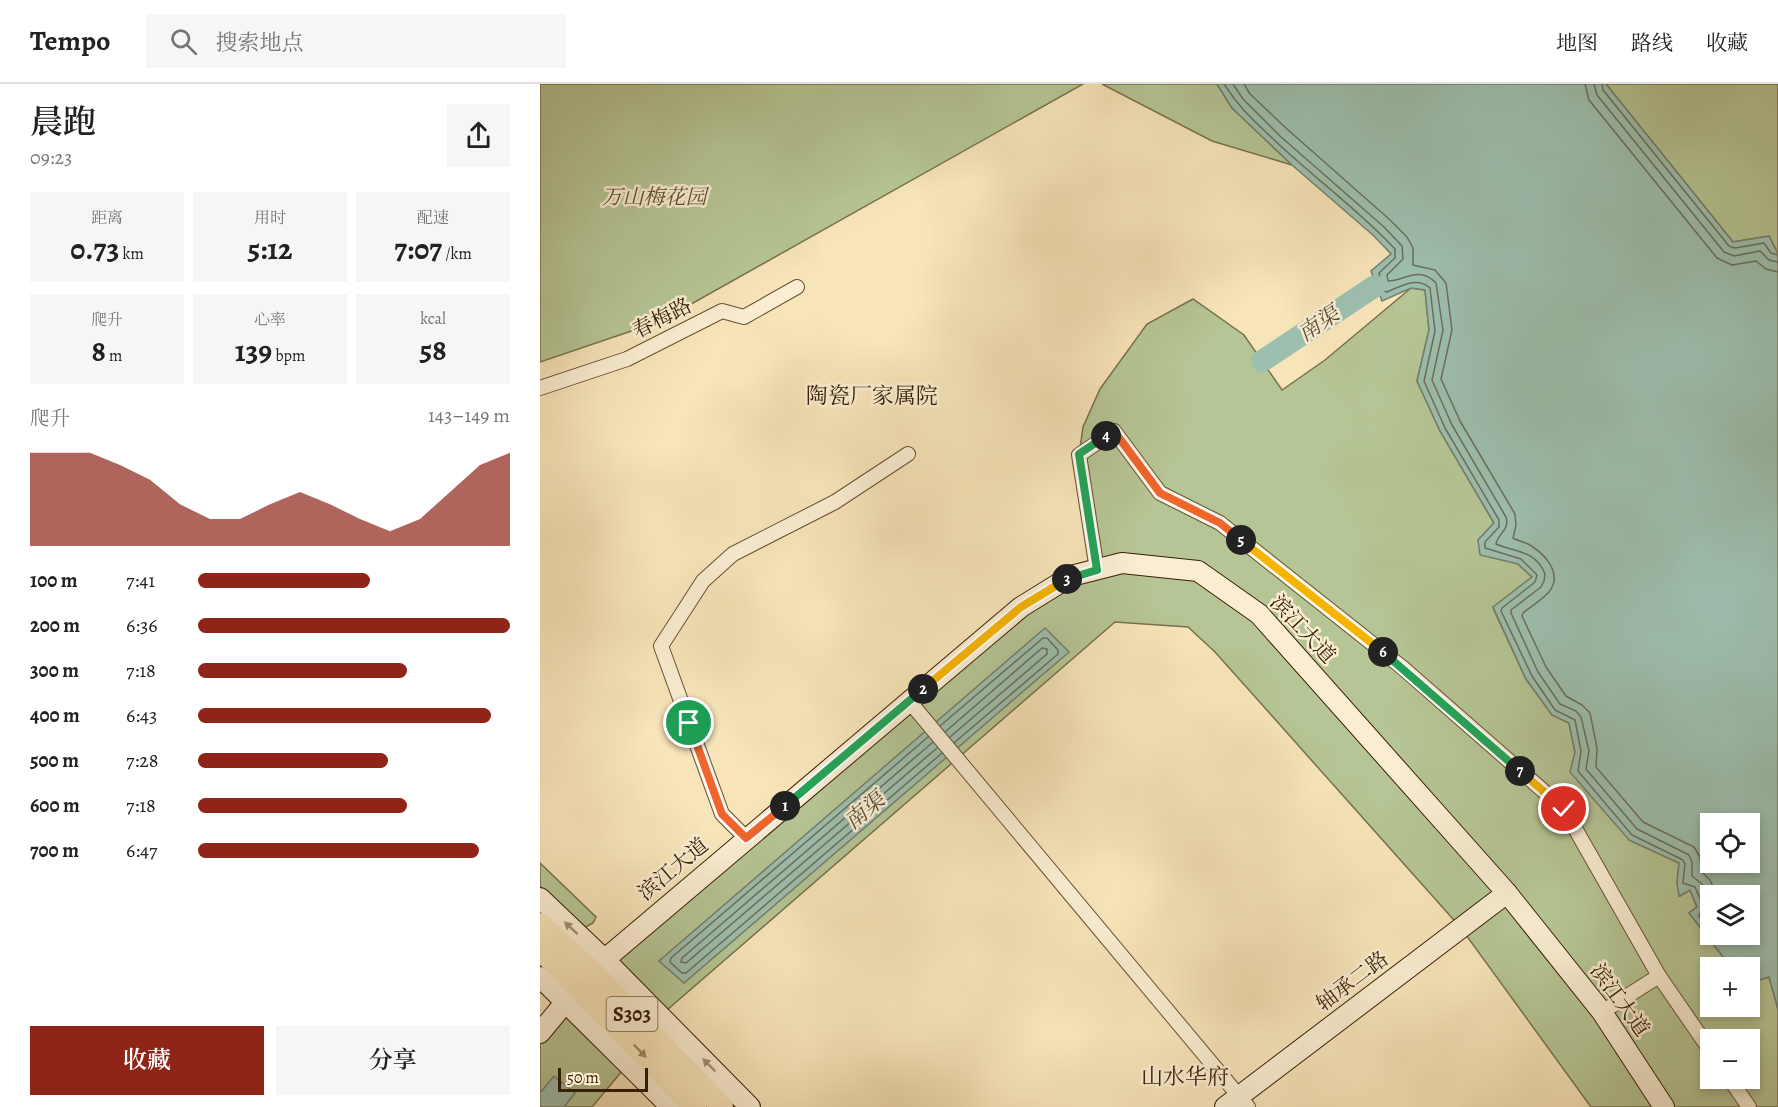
<!DOCTYPE html>
<html lang="zh">
<head>
<meta charset="utf-8">
<style>
	:root { --surface:#fff; --page:#f6f6f6; --text:#222; --muted:#767676; --line:#e0e0e0; --accent:#8f2418 }
	body { margin:0; font-family:Alegreya,"Noto Serif SC",serif; background:var(--page); color:var(--text); height:100vh; display:flex; flex-direction:column; font-size:22px; white-space:nowrap }
	* { box-sizing:border-box; margin:0 }
	p { font-size:20px; color:var(--muted) }
	.icon { flex:none; width:33px; height:33px; fill:none; stroke:currentColor; stroke-width:2; stroke-linecap:round; stroke-linejoin:round }
	.map { position:relative; flex:1; overflow:hidden }
	.drawer { display:flex; flex-direction:column; background:var(--surface); width:540px }
	.drawer>* { flex:none }
	.buttons { position:absolute; left:1160px; top:729px; display:grid; gap:12px }
	.buttons a { display:grid; place-items:center; width:60px; height:60px; border-radius:0px; background:var(--surface); box-shadow:0 3px 9px #0003; font-size:30px }
	.scale { position:absolute; left:18px; bottom:15px; width:90px; box-sizing:border-box; padding-left:6px; border:3px solid #381f04; border-top:0; font-size:16px; line-height:21px; white-space:nowrap; color:#381f04; -webkit-text-stroke:4px #faedd2; paint-order:stroke }
	.pin { position:absolute; display:grid; place-items:center; width:51px; height:51px; color:#fff; margin:-26px; border:3px solid #fff; border-radius:50%; box-shadow:0 2px 6px #0007 }
	.km { position:absolute; width:30px; height:30px; margin:-15px; border-radius:50%; background:#222; color:#fff; font-size:16px; line-height:30px; text-align:center }
	.round { display:grid; place-items:center; flex:none; width:63px; height:63px; border-radius:0px; background:var(--page) }
	.headline { display:flex; align-items:center; justify-content:space-between; height:102px; padding:0 30px }
	h1 { font-size:33px; font-weight:600; line-height:45px }
	.stats { display:grid; grid-template-columns:repeat(3,1fr); gap:9px; height:102px; padding:6px 30px }
	.stats div { display:grid; align-content:center; border-radius:0px; background:var(--page); text-align:center }
	.stats b { font-size:30px; font-weight:600 }
	.stats small { font-size:16px; font-weight:400 }
	.stats p { font-size:16px }
	.chart { height:168px; padding:12px 30px }
	.chart p { display:flex; justify-content:space-between }
	.chart svg { width:100%; height:108px; margin-top:6px; fill:var(--accent); opacity:.7 }
	.action { display:flex; gap:12px; margin-top:auto; padding:12px 30px }
	.action a { flex:1; height:69px; border-radius:0px; background:var(--accent); color:#fff; font-size:24px; font-weight:600; line-height:69px; text-align:center }
	.action a+a { background:var(--page); color:var(--text) }
	ul { padding:0 30px; list-style:none; font-size:20px }
	li { display:grid; grid-template-columns:96px 72px 1fr; align-items:center; height:45px }
	li i { height:15px; border-radius:8px; background:var(--accent) }
	header { display:flex; align-items:center; gap:36px; box-sizing:border-box; height:84px; padding:0 30px; background:var(--surface); border-bottom:2px solid var(--line) }
	header strong { font-size:28px }
	nav { display:flex; gap:33px; margin-inline-start:auto; font-size:21px }
	.search { width:420px; height:54px; background:var(--page); display:flex; align-items:center; gap:15px; box-sizing:border-box; padding:0 21px; border-radius:0px; color:var(--muted); font-size:22px }
	main { display:flex; flex:1; min-height:0 }
	.map>svg:first-child { display:block }
</style>
</head>
<body>
<header>
<strong>Tempo</strong>
<div class="search"><svg class="icon" aria-label="search" viewBox="0 0 24 24"><circle cx="10" cy="10" r="6"/><path d="M15 15l6 6"/></svg>搜索地点</div>
<nav><a>地图</a><a>路线</a><a>收藏</a></nav>
</header>
<main>
<section class="drawer">
<div class="headline"><div><h1>晨跑</h1><p>09:23</p></div><a class="round"><svg class="icon" aria-label="share" viewBox="0 0 24 24"><path d="M12 15V3M7 8l5-5 5 5M5 13v7h14v-7"/></svg></a></div>
<div class="stats">
<div><p>距离</p><b>0.73<small> km</small></b></div>
<div><p>用时</p><b>5:12</b></div>
<div><p>配速</p><b>7:07<small> /km</small></b></div>
</div>
<div class="stats">
<div><p>爬升</p><b>8<small> m</small></b></div>
<div><p>心率</p><b>139<small> bpm</small></b></div>
<div><p>kcal</p><b>58</b></div>
</div>
<div class="chart"><p><span>爬升</span>143–149 m</p>
<svg viewBox="0 0 160 44" preserveAspectRatio="none"><path d="M0 44V6L10 6L20 6L30 11L40 17L50 27L60 33L70 33L80 27L90 22L100 27L110 33L120 38L130 33L140 22L150 11L160 6V44z"/></svg>
</div>
<ul>
<li><b>100 m</b>7:41<i style="width:55%"></i></li>
<li><b>200 m</b>6:36<i style="width:100%"></i></li>
<li><b>300 m</b>7:18<i style="width:67%"></i></li>
<li><b>400 m</b>6:43<i style="width:94%"></i></li>
<li><b>500 m</b>7:28<i style="width:61%"></i></li>
<li><b>600 m</b>7:18<i style="width:67%"></i></li>
<li><b>700 m</b>6:47<i style="width:90%"></i></li>
</ul>
<div class="action"><a>收藏</a><a>分享</a></div>
</section>
<div class="map">
<svg width="1238" height="1023" viewBox="0 0 1238 1023">
	<rect width="100%" height="100%" fill="#f7e4b9"/>
	<filter id="stains"><feTurbulence type="fractalNoise" baseFrequency=".00333" numOctaves="4"/><feColorMatrix values="0 0 0 0 .2 0 0 0 0 .09 0 0 0 0 .02 0 0 0 .5 -.17"/></filter>
	<radialGradient id="worn" r=".72"><stop offset=".6" stop-color="#630" stop-opacity="0"/><stop offset="1" stop-color="#630" stop-opacity=".3"/></radialGradient>
	<!-- green -->
	<g fill="#b6c595" stroke="#77724c" stroke-width="1.5" fill-rule="evenodd">
		<polygon points="0,0 543,0 121,237 0,278"/>
		<polygon points="562,0 677,0 692,24 752,81 672,57"/>
		<polygon points="1066,0 1238,0 1238,170 1229,152 1193,158"/>
		<path d="M871,204L885,206L889,246L877,297L900,347L954,439L938,456L978,480L992,493L953,524L986,595L1012,631L1029,639L1035,668L1089,756L1139,779L1137,799L1140,812L1150,806L1157,823L1149,829L1191,883L1170,884V922H1209V899L1229,893L1238,925V1023H1051L921,844L675,568L648,543L575,538L120,932L64,875L481,523L557,486L539,371L543,343L560,305L607,240L653,215L704,251L742,306L785,276ZM1170,956H1209V994H1170Z"/>
		<polygon points="0,779 56,833 53,839 46,843 35,838 0,802"/>
		<polygon points="26,918 88,980 52,1023 0,1023 0,949"/>
	</g>
	<!-- water -->
	<g fill="#9dbfaf" stroke="#757f6b" stroke-width="1.5" fill-rule="evenodd">
		<path d="M677,0H1066L1193,158L1229,152L1238,170V925L1229,893L1209,899V884L1191,883L1149,829L1157,823L1150,806L1139,812L1137,799L1139,779L1089,756L1030,688L1035,668L1029,639L1012,631L986,595L953,523L992,493L978,480L940,471L938,456L954,439L900,347L877,297L889,246L885,206L871,204L842,217L831,187L851,170L834,152L752,81L692,24ZM1170,740H1209V778H1170ZM1170,812H1209V850H1170Z"/>
		<polygon points="505,544 529,568 144,899 119,877"/>
		<polygon points="14,992 35,1009 24,1023 0,1023 0,1009"/>
	</g>
	<g fill="none" stroke-linecap="round" stroke-linejoin="round">
		<!-- shore -->
		<g stroke="#6a6f5a" stroke-width="1.5">
			<path d="M684,0C698,22 711,34 729,51C770,91 817,124 855,165V174L839,189L844,207L847,208C861,202 877,192 890,204L895,247L884,297L905,344L959,436V443L945,458V464L981,475L997,491L995,498L962,524L961,527L992,592L1015,626L1035,636L1041,667L1038,687L1092,751L1143,776L1145,780L1143,799L1155,803L1163,821L1159,832L1170,847"/>
			<path d="M693,0L703,15L740,52L844,143L862,162L863,175L847,191L848,197C864,197 879,181 896,199L903,246L892,296L912,341L966,433C970,446 958,449 956,460C974,468 996,466 1005,490L1004,497L1001,503L971,526V529L998,588L1020,620L1036,627L1041,633L1049,667L1046,685L1097,745L1149,771L1152,778V792L1162,800L1170,820"/>
			<path d="M704,0L710,10L747,45L849,135L867,153L873,164V181L895,186L906,199L912,246L901,295L920,337L975,430L976,441L973,454C978,457 985,458 990,461C1006,471 1023,490 1009,508C1002,516 991,522 983,529L982,532L1006,583L1026,612L1042,621L1050,629L1057,664L1056,683L1103,738L1154,763L1160,773L1161,787L1170,796L1177,812"/>
			<polyline points="1045,0 1049,16 1177,174 1192,181 1216,177 1226,185 1238,188"/>
			<polyline points="1054,0 1057,11 1184,168 1194,172 1220,167 1229,176 1238,178"/>
			<polyline points="1062,0 1063,6 1189,162 1195,164 1224,159 1231,169 1238,171"/>
			<polyline points="400,642 503,554 507,554 518,566 518,570 414,659"/>
			<polyline points="405,648 502,564 507,565 507,570 410,653"/>
			<polyline points="388,653 131,874 130,878 142,889 146,889 402,669"/>
			<polyline points="393,658 142,874 141,878 146,879 397,664"/>
		</g>
		<!-- river -->
		<polyline stroke="#9dbfaf" stroke-width="22" points="722,277 835,202"/>
		<defs>
			<g id="street">
				<polyline points="0,304 87,275 182,227 204,233 257,203"/>
				<polyline points="557,486 539,371 574,347 620,409 680,439 863,584 1024,725 1119,892"/>
				<polyline points="369,617 708,1023"/>
				<polyline points="206,754 182,730 121,562 163,497 193,470 295,418 368,370"/>
				<polyline points="1062,928 1119,892 1170,966"/>
				<polyline points="1189,994 1209,1023"/>
			</g>
			<g id="secondary">
				<polyline points="0,814 64,875 210,1023"/>
				<polyline points="0,893 131,1023"/>
				<polyline points="0,949 51,887 481,523 531,492 582,479 658,487 719,530 967,809 1062,928 1124,1023"/>
				<polyline points="685,1023 967,809"/>
			</g>
			<g id="primary">
				<polyline points="0,840 51,887 182,1023"/>
				<polyline points="0,865 155,1023"/>
			</g>
		</defs>
		<!-- street casing -->
		<use href="#street" stroke="#685031" stroke-width="16"/>
		<!-- secondary casing -->
		<use href="#secondary" stroke="#381f04" stroke-width="22"/>
		<!-- primary casing -->
		<use href="#primary" stroke="#381f04" stroke-width="26"/>
		<!-- street -->
		<use href="#street" stroke="#faedd2" stroke-width="14"/>
		<!-- secondary -->
		<use href="#secondary" stroke="#faedd2" stroke-width="20"/>
		<!-- primary -->
		<use href="#primary" stroke="#f7e4b9" stroke-width="22"/>
	</g>
	<!-- one-way arrows -->
	<defs><path id="oneway-solid" d="M-6-.8H1V-3.2L6.5 0L1 3.2V.8H-6Z" transform="scale(1.5)"/></defs>
	<g fill="#a39075">
		<use href="#oneway-solid" transform="translate(31 844) rotate(-137)"/>
		<use href="#oneway-solid" transform="translate(169 981) rotate(-135)"/>
	</g>
	<use fill="#a18b68" href="#oneway-solid" transform="translate(100 967) rotate(46)"/>
	<g fill="none" stroke-linecap="round" stroke-linejoin="round">
		<defs>
			<polyline id="split-1" points="149,639 182,730 206,754 245,722"/>
			<polyline id="split-2" points="245,722 383,605"/>
			<polyline id="split-3" points="383,605 481,523 527,495"/>
			<polyline id="split-4" points="527,495 557,486 539,370 566,352"/>
			<polyline id="split-5" points="566,352 574,347 620,409 680,439 701,456"/>
			<polyline id="split-6" points="701,456 843,568"/>
			<polyline id="split-7" points="843,568 980,687"/>
			<polyline id="split-8" points="980,687 1024,725"/>
		</defs>
		<!-- split-1 casing -->
		<use href="#split-1" stroke="#fff" stroke-width="12"/>
		<!-- split-2 casing -->
		<use href="#split-2" stroke="#fff" stroke-width="12"/>
		<!-- split-3 casing -->
		<use href="#split-3" stroke="#fff" stroke-width="12"/>
		<!-- split-4 casing -->
		<use href="#split-4" stroke="#fff" stroke-width="12"/>
		<!-- split-5 casing -->
		<use href="#split-5" stroke="#fff" stroke-width="12"/>
		<!-- split-6 casing -->
		<use href="#split-6" stroke="#fff" stroke-width="12"/>
		<!-- split-7 casing -->
		<use href="#split-7" stroke="#fff" stroke-width="12"/>
		<!-- split-8 casing -->
		<use href="#split-8" stroke="#fff" stroke-width="12"/>
		<!-- split-1 -->
		<use href="#split-1" stroke="#f0652b" stroke-width="8"/>
		<!-- split-2 -->
		<use href="#split-2" stroke="#22a559" stroke-width="8"/>
		<!-- split-3 -->
		<use href="#split-3" stroke="#f5b400" stroke-width="8"/>
		<!-- split-4 -->
		<use href="#split-4" stroke="#22a559" stroke-width="8"/>
		<!-- split-5 -->
		<use href="#split-5" stroke="#f0652b" stroke-width="8"/>
		<!-- split-6 -->
		<use href="#split-6" stroke="#f5b400" stroke-width="8"/>
		<!-- split-7 -->
		<use href="#split-7" stroke="#22a559" stroke-width="8"/>
		<!-- split-8 -->
		<use href="#split-8" stroke="#f5b400" stroke-width="8"/>
	</g>
	<g text-anchor="middle" stroke-width="5" stroke-linejoin="round" paint-order="stroke">
		<!-- shield labels -->
		<rect fill="#faedd2" stroke="#725d42" stroke-width="1.5" x="66.5" y="913" width="51" height="34" rx="4.5"/>
		<g font-size="20" font-weight="bold" fill="#381f04">
			<text x="92" y="937">S303</text>
		</g>
		<!-- park labels -->
		<g font-size="21" font-style="italic" fill="#5e5130" stroke="#faedd2">
			<text x="114" y="120">万山梅花园</text>
		</g>
		<!-- street labels -->
		<g font-size="21" fill="#381f04" stroke="#faedd2">
			<text transform="translate(122 234) rotate(-27)" y="7">春梅路</text>
			<text transform="translate(763 545) rotate(47)" y="7">滨江大道</text>
			<text transform="translate(133 785) rotate(-40)" y="7">滨江大道</text>
			<text transform="translate(812 897) rotate(-37)" y="7">轴承二路</text>
			<text transform="translate(1080 916) rotate(54)" y="7">滨江大道</text>
		</g>
		<!-- water labels -->
		<g font-size="22" font-style="italic" fill="#564f37" stroke="#faedd2">
			<text transform="translate(778 239) rotate(-34)" y="8">南渠</text>
			<text transform="translate(324 726) rotate(-40)" y="8">南渠</text>
		</g>
		<!-- neighbourhood labels -->
		<g font-size="22" fill="#381f04" stroke="#faedd2">
			<text x="332" y="319">陶瓷厂家属院</text>
			<text x="645" y="1000">山水华府</text>
		</g>
	</g>
	<rect width="100%" height="100%" filter="url(#stains)"/>
	<rect width="100%" height="100%" fill="url(#worn)"/>
</svg>
<div class="buttons">
<a><svg class="icon" aria-label="locate" viewBox="0 0 24 24"><circle cx="12" cy="12" r="6"/><path d="M12 2v4M12 18v4M2 12h4M18 12h4"/></svg></a>
<a><svg class="icon" aria-label="layers" viewBox="0 0 24 24"><path d="M12 4l9 5-9 5-9-5zM3 14l9 5 9-5"/></svg></a>
<a>+</a>
<a>−</a>
</div>
<div class="scale">50 m</div>
<div class="pin" style="left:149px;top:639px;background:#1e9e55"><svg class="icon" aria-label="arrive" viewBox="0 0 24 24"><path d="M6 21V4h12l-3 4 3 4H6"/></svg></div>
<div class="pin" style="left:1024px;top:725px;background:#d93025"><svg class="icon" aria-label="check" viewBox="0 0 24 24"><path d="M5 12l5 5 9-10"/></svg></div>
<b class="km" style="left:245px;top:722px">1</b>
<b class="km" style="left:383px;top:605px">2</b>
<b class="km" style="left:527px;top:495px">3</b>
<b class="km" style="left:566px;top:352px">4</b>
<b class="km" style="left:701px;top:456px">5</b>
<b class="km" style="left:843px;top:568px">6</b>
<b class="km" style="left:980px;top:687px">7</b>
</div>
</main>
</body>
</html>
